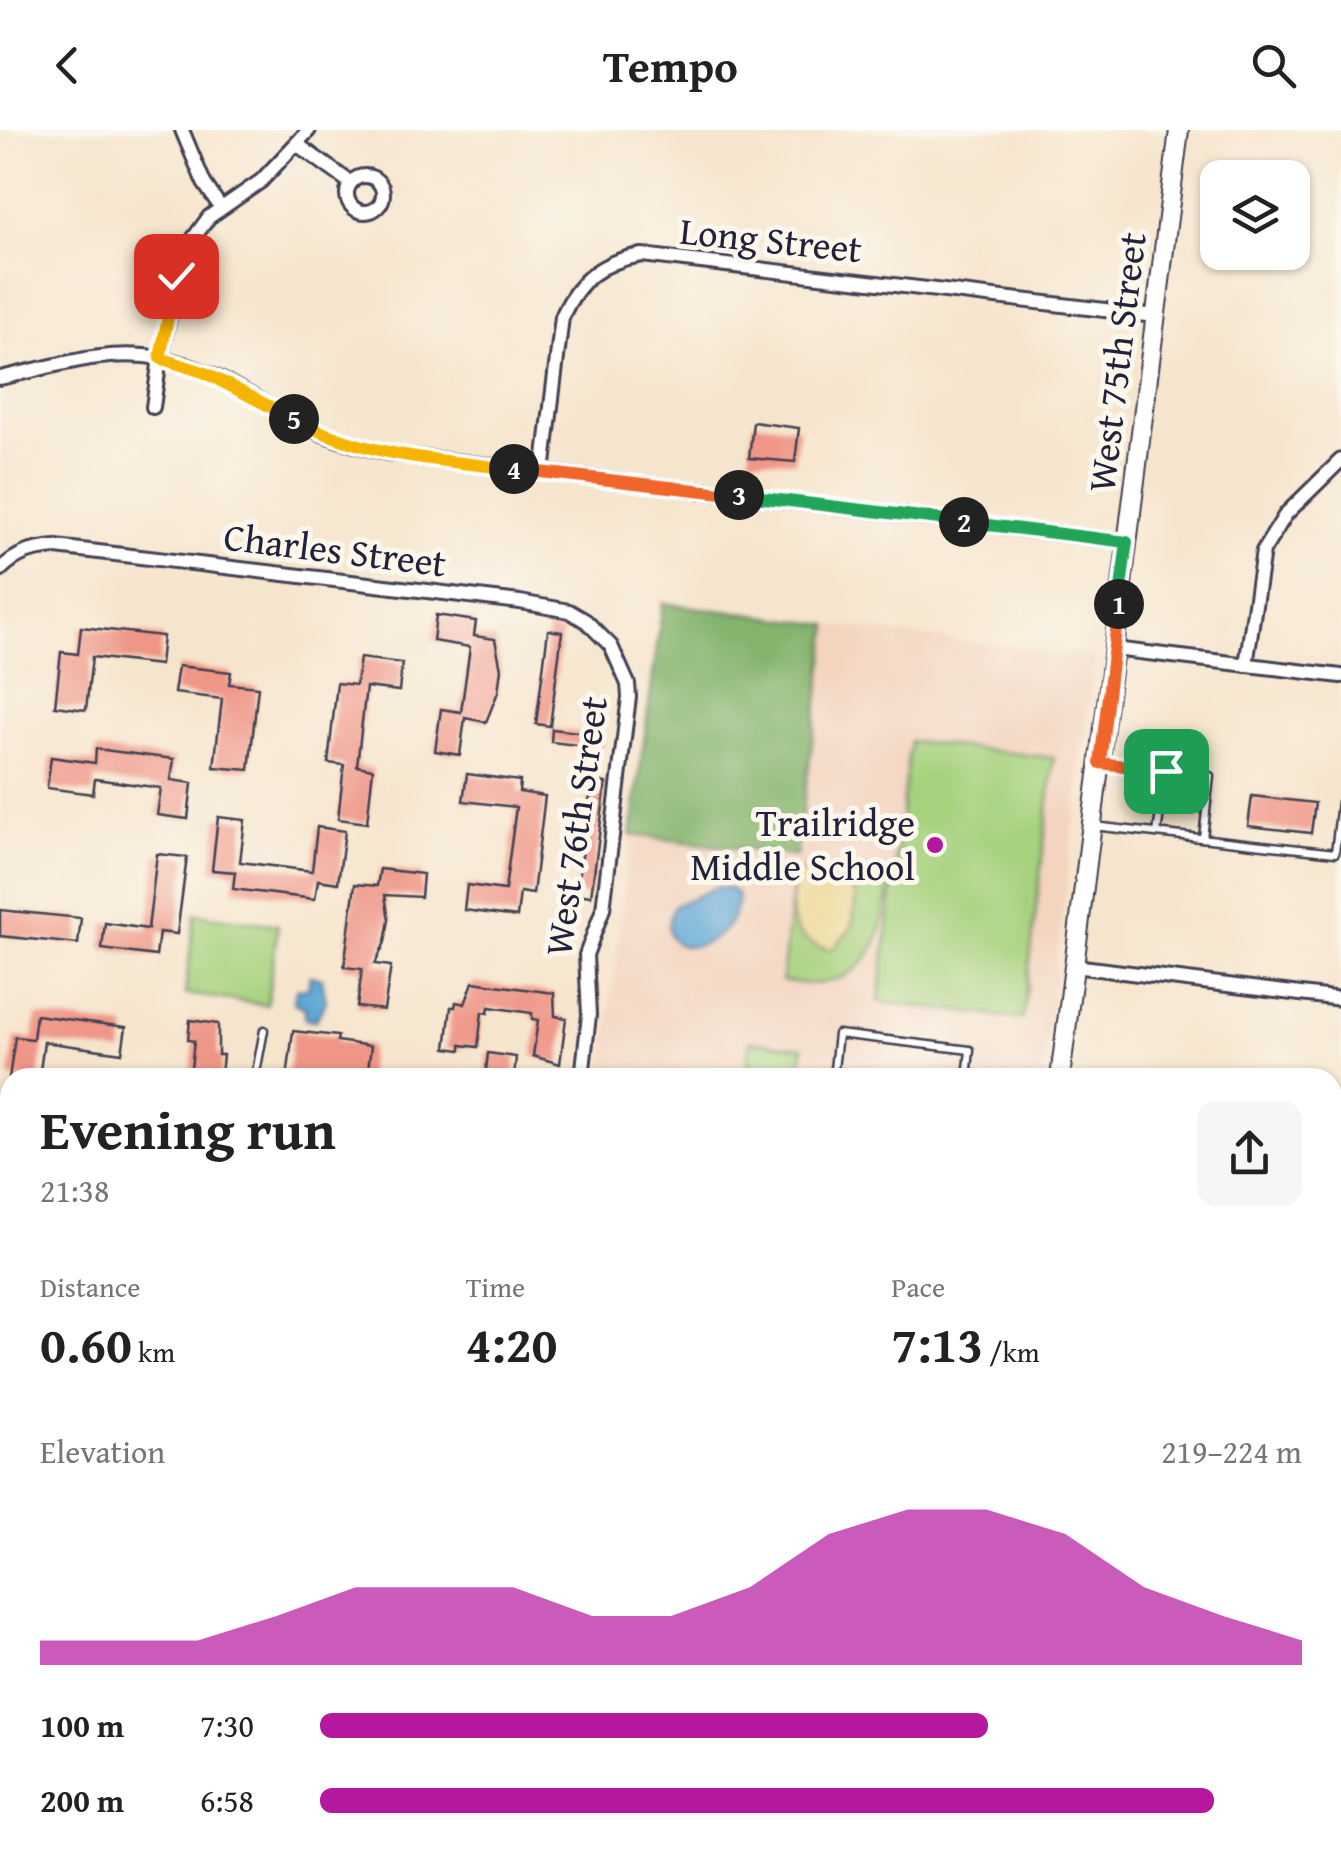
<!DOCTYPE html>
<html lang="en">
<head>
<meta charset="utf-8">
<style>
	:root { --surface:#fff; --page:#f6f6f6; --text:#222; --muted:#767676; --accent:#b5179e }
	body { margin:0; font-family:"Gentium Book Plus",serif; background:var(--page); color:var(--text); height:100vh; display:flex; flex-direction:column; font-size:38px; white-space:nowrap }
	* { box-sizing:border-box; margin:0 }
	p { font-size:32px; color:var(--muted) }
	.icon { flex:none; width:55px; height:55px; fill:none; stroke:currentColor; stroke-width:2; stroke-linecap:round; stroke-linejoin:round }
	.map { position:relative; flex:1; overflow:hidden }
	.sheet { position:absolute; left:0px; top:938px; width:1342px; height:792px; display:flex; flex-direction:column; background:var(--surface); border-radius:30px 30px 0 0; box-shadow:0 2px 8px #0004 }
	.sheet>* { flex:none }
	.controls { position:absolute; left:1200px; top:30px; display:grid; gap:20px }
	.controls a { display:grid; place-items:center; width:110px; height:110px; border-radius:20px; background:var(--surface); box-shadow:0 2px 8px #0004; font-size:50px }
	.pin { position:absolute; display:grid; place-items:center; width:85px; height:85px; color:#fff; margin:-42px; border-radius:20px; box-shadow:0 5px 15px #0006 }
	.km { position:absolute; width:50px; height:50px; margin:-25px; border-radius:50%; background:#222; color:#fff; font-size:28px; line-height:50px; text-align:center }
	.round { display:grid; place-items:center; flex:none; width:105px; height:105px; border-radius:20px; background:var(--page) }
	.overview { display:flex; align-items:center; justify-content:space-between; height:170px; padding:0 40px }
	h1 { font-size:55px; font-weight:700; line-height:75px }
	.stats { display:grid; grid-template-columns:repeat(3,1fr); gap:15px; height:170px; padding:10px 40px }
	.stats div { display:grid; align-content:center }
	.stats b { font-size:50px; font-weight:700 }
	.stats small { font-size:28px; font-weight:400 }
	.stats p { font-size:28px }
	.chart { height:280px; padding:20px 40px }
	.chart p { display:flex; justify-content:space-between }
	.chart svg { width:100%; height:180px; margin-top:10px; fill:var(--accent); opacity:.7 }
	ul { padding:0 40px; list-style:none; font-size:32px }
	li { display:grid; grid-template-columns:160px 120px 1fr; align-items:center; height:75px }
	li i { height:25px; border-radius:12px; background:var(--accent) }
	header { display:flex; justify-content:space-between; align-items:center; height:130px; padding:0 40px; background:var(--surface); font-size:45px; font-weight:700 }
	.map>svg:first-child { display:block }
</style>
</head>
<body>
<header><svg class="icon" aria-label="back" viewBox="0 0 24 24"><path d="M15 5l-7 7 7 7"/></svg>Tempo<svg class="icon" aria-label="search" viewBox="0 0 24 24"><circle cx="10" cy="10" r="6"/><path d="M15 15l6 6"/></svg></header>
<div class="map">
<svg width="1341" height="1728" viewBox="0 0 1341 1728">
	<rect width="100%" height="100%" fill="#fbf7ec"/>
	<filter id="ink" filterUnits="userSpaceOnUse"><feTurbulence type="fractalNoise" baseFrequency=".01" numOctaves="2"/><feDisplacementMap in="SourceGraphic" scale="20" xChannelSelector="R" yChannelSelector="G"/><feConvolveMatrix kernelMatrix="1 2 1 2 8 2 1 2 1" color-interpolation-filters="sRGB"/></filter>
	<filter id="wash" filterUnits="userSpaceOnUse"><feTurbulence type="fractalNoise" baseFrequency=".0048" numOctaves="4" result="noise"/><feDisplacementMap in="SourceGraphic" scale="40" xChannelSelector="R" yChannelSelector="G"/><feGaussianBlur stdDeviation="2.25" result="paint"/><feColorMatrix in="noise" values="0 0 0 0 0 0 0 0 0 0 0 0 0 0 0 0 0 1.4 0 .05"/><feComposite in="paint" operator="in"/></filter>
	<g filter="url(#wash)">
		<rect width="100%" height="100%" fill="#f6e5cd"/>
		<!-- built -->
		<polygon fill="#f3d4bf" points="829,495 1095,527 1042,947 602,948 631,705 796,726"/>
		<!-- green -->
		<g fill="#a6d17d" stroke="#647a5c" stroke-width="2.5">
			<polygon points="910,611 1054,628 1023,889 879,872"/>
			<path d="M804,740L890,752C885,796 876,845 821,853C809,855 794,852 782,851L793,748Z"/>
			<polygon points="195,784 278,795 267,875 185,864"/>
			<polygon points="750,911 803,917 800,942 747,935"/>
		</g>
		<!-- forest -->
		<polygon fill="#84b36c" stroke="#536a54" stroke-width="2.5" points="663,473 829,495 796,726 631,705"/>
		<!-- sand -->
		<path fill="#eeda9e" stroke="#887e6c" stroke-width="2.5" d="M804,740L839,745L856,766L852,797L832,820C787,811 789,787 793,748Z"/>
		<!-- water -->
		<g fill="#5fa7d6" stroke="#406488" stroke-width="2.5">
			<path d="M717,757L729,758L738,765C736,825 646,837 674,776Z"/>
			<polygon points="310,846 322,848 326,871 316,890 305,889 305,878 294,873 296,859 308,858"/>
		</g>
		<g id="blocks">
			<!-- building -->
			<g fill="#ef9687">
				<polygon points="753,292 799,298 795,332 749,328"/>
				<polygon points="436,485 476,491 474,506 495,509 501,539 498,562 486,592 465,588 460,625 435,621 441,579 461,582 470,517 433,511"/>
				<polygon points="81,497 163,506 160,535 92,527 86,580 55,576 61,522 78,524"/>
				<polygon points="548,500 562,502 550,596 536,594"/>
				<polygon points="360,528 402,533 399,561 366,557 357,636 373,639 367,693 338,689 344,635 328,633 337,553 356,555"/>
				<polygon points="178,536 231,542 229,554 258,557 249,640 214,637 222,569 174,563"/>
				<polygon points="552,599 603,605 602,618 551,612"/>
				<polygon points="96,619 174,629 171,650 192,653 188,689 157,685 161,658 95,649 93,664 47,658 51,627 95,633"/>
				<polygon points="467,644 520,651 519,662 545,666 533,764 520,762 517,787 464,780 467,755 505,760 516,677 463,671"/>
				<polygon points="592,651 606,653 591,766 577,764"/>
				<polygon points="1252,666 1315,673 1311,703 1248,696"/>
				<polygon points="218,687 245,690 240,732 312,741 317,697 345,701 338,753 318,750 315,769 233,759 235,742 212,740"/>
				<polygon points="157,724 187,727 177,804 159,802 156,826 102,819 105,793 148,799"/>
				<polygon points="380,739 423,744 421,767 385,765 389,790 385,812 375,834 391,836 384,880 357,877 362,839 344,837 355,754 377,756"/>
				<polygon points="0,780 81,788 78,814 0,806"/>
				<polygon points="473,852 554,863 555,886 566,888 560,934 533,926 538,890 532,889 532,883 489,877 488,883 482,882 478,917 461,915 461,920 446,918 451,877 455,877 456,872 465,874"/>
				<polygon points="36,885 126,897 122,923 44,912 39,948 9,948 15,907 33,909"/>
				<polygon points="190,890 218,894 218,925 223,925 221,945 190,948 194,911 188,910"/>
				<polygon points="293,901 338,906 337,911 371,916 367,948 287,948"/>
				<polygon points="488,923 516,927 514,948 485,948"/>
			</g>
		</g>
	</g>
	<g filter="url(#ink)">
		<use href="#blocks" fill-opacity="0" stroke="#423f51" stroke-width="2.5"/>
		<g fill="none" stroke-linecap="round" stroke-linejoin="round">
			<defs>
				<g id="service">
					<polyline points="1101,633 1210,646 1203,708"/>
					<polyline points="1093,696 1335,723 1341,672"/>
					<polyline points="1157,703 1166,641"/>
					<polyline points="255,948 264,900"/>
					<polyline points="833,948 838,904 970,920 967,948"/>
					<polyline points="7,1338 3,1370 10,1371"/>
					<polyline points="3,1456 10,1457"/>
					<polyline points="8,1537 10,1527"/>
					<polyline points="0,1541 10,1538"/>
					<polyline points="1332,1602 1341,1603"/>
					<polyline points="1035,1728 1036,1720"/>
					<polyline points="1239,1728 1240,1720"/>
				</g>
				<g id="minor">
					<polyline points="182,0 204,53 221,78"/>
					<polyline points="298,15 351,53"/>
					<circle cx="365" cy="64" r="18"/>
					<path d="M0,248C53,237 105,218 160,228C216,238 263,276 314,300C337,311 362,317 387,323L1127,412"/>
					<polyline points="153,277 160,228 184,121 209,87 261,51 309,0"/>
					<path d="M543,342L562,187C578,150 602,131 642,125L1155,186"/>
					<path d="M0,440C17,423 32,419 56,417L520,472L569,481L586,491L611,516L628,554L629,567L603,779L586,825L589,885L582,948"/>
					<polyline points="1114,519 1341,546"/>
					<polyline points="1246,535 1263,421 1286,384 1341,330"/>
					<polyline points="1074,836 1341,869"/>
					<polyline points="1332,1117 1341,1118"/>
					<polyline points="0,1245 10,1246"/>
					<polyline points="177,1728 178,1720"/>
					<polyline points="280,1728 281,1720"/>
					<polyline points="382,1728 383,1720"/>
					<polyline points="543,1728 544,1720"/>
					<polyline points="577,1728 578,1720"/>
					<polyline points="774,1728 774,1720"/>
				</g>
				<g id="secondary">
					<polyline points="1060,948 1179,0"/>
					<polyline points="953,1720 956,1728"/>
					<polyline points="974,1728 979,1720"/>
				</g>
				<g id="primary">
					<polyline points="0,1304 10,1306"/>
					<polyline points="0,1332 10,1333"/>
					<polyline points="1332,1466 1341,1467"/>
					<polyline points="1332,1495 1341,1496"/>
				</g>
			</defs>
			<!-- service casing -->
			<use href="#service" stroke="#423f51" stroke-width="11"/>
			<!-- minor casing -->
			<use href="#minor" stroke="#423f51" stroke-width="18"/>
			<!-- secondary casing -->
			<use href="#secondary" stroke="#423f51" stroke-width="22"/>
			<!-- primary casing -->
			<use href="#primary" stroke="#423f51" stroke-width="25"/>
			<!-- service -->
			<use href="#service" stroke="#fff" stroke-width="6"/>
			<!-- minor -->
			<use href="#minor" stroke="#fff" stroke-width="12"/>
			<!-- secondary -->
			<use href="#secondary" stroke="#fff" stroke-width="18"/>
			<!-- primary -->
			<use href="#primary" stroke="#fff" stroke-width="20"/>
		</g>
	</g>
	<g fill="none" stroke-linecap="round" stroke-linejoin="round" filter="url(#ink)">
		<defs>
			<polyline id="split-1" points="1119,474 1100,633 1166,641"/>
			<polyline id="split-2" points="964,392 1127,412 1119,474"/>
			<polyline id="split-3" points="739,365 964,392"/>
			<polyline id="split-4" points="514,339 739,365"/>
			<path id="split-5" d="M294,289C363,326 437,330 514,339"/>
			<polyline id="split-6" points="176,146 160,228 203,242 294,289"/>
		</defs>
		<!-- split-1 casing -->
		<use href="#split-1" stroke="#fff" stroke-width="20"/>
		<!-- split-2 casing -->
		<use href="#split-2" stroke="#fff" stroke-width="20"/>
		<!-- split-3 casing -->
		<use href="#split-3" stroke="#fff" stroke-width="20"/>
		<!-- split-4 casing -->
		<use href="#split-4" stroke="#fff" stroke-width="20"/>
		<!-- split-5 casing -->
		<use href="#split-5" stroke="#fff" stroke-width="20"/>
		<!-- split-6 casing -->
		<use href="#split-6" stroke="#fff" stroke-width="20"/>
		<!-- split-1 -->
		<use href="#split-1" stroke="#f0652b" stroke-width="12"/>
		<!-- split-2 -->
		<use href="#split-2" stroke="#22a559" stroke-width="12"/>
		<!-- split-3 -->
		<use href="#split-3" stroke="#22a559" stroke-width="12"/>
		<!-- split-4 -->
		<use href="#split-4" stroke="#f0652b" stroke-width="12"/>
		<!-- split-5 -->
		<use href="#split-5" stroke="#f5b400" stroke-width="12"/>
		<!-- split-6 -->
		<use href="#split-6" stroke="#f5b400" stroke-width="12"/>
	</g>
	<!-- markers -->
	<circle fill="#b5179e" stroke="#fbf7ec" stroke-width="4" cx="935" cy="715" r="10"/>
	<g text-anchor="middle" stroke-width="10" stroke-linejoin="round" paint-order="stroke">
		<!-- street labels -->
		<g font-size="38" fill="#22223b" stroke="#fbf7ec">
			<text transform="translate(771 110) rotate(6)" y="13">Long Street</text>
			<text transform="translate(1117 232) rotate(-83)" y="13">West 75th Street</text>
			<text transform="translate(335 420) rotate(7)" y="13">Charles Street</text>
			<text transform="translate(576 696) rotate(-82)" y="13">West 76th Street</text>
		</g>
		<!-- poi labels -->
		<g font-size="38" fill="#22223b" stroke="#fbf7ec" text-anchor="end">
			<text x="915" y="706">Trailridge<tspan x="915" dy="44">Middle School</tspan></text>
		</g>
	</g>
</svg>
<div class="controls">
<a><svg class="icon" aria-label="layers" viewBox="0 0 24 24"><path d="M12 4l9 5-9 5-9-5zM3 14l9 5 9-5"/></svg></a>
</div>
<div class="pin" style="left:1166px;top:641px;background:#1e9e55"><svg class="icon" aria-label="arrive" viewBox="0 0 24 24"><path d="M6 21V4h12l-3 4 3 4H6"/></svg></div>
<div class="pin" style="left:176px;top:146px;background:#d93025"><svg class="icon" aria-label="check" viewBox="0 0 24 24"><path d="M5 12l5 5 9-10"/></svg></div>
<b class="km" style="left:1119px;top:474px">1</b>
<b class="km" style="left:964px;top:392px">2</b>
<b class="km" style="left:739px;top:365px">3</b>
<b class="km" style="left:514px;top:339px">4</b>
<b class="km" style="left:294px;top:289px">5</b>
<section class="sheet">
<div class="overview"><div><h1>Evening run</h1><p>21:38</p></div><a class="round"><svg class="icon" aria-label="share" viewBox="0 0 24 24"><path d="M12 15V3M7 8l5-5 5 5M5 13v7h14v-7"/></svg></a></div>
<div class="stats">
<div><p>Distance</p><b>0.60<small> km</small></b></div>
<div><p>Time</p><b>4:20</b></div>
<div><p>Pace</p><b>7:13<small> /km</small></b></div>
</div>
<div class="chart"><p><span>Elevation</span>219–224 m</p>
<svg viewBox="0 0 160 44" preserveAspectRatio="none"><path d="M0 44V38L10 38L20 38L30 32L40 25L50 25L60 25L70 32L80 32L90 25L100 12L110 6L120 6L130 12L140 25L150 32L160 38V44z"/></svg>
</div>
<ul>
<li><b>100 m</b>7:30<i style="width:68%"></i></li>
<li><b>200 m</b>6:58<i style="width:91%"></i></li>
</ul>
</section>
</div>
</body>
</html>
